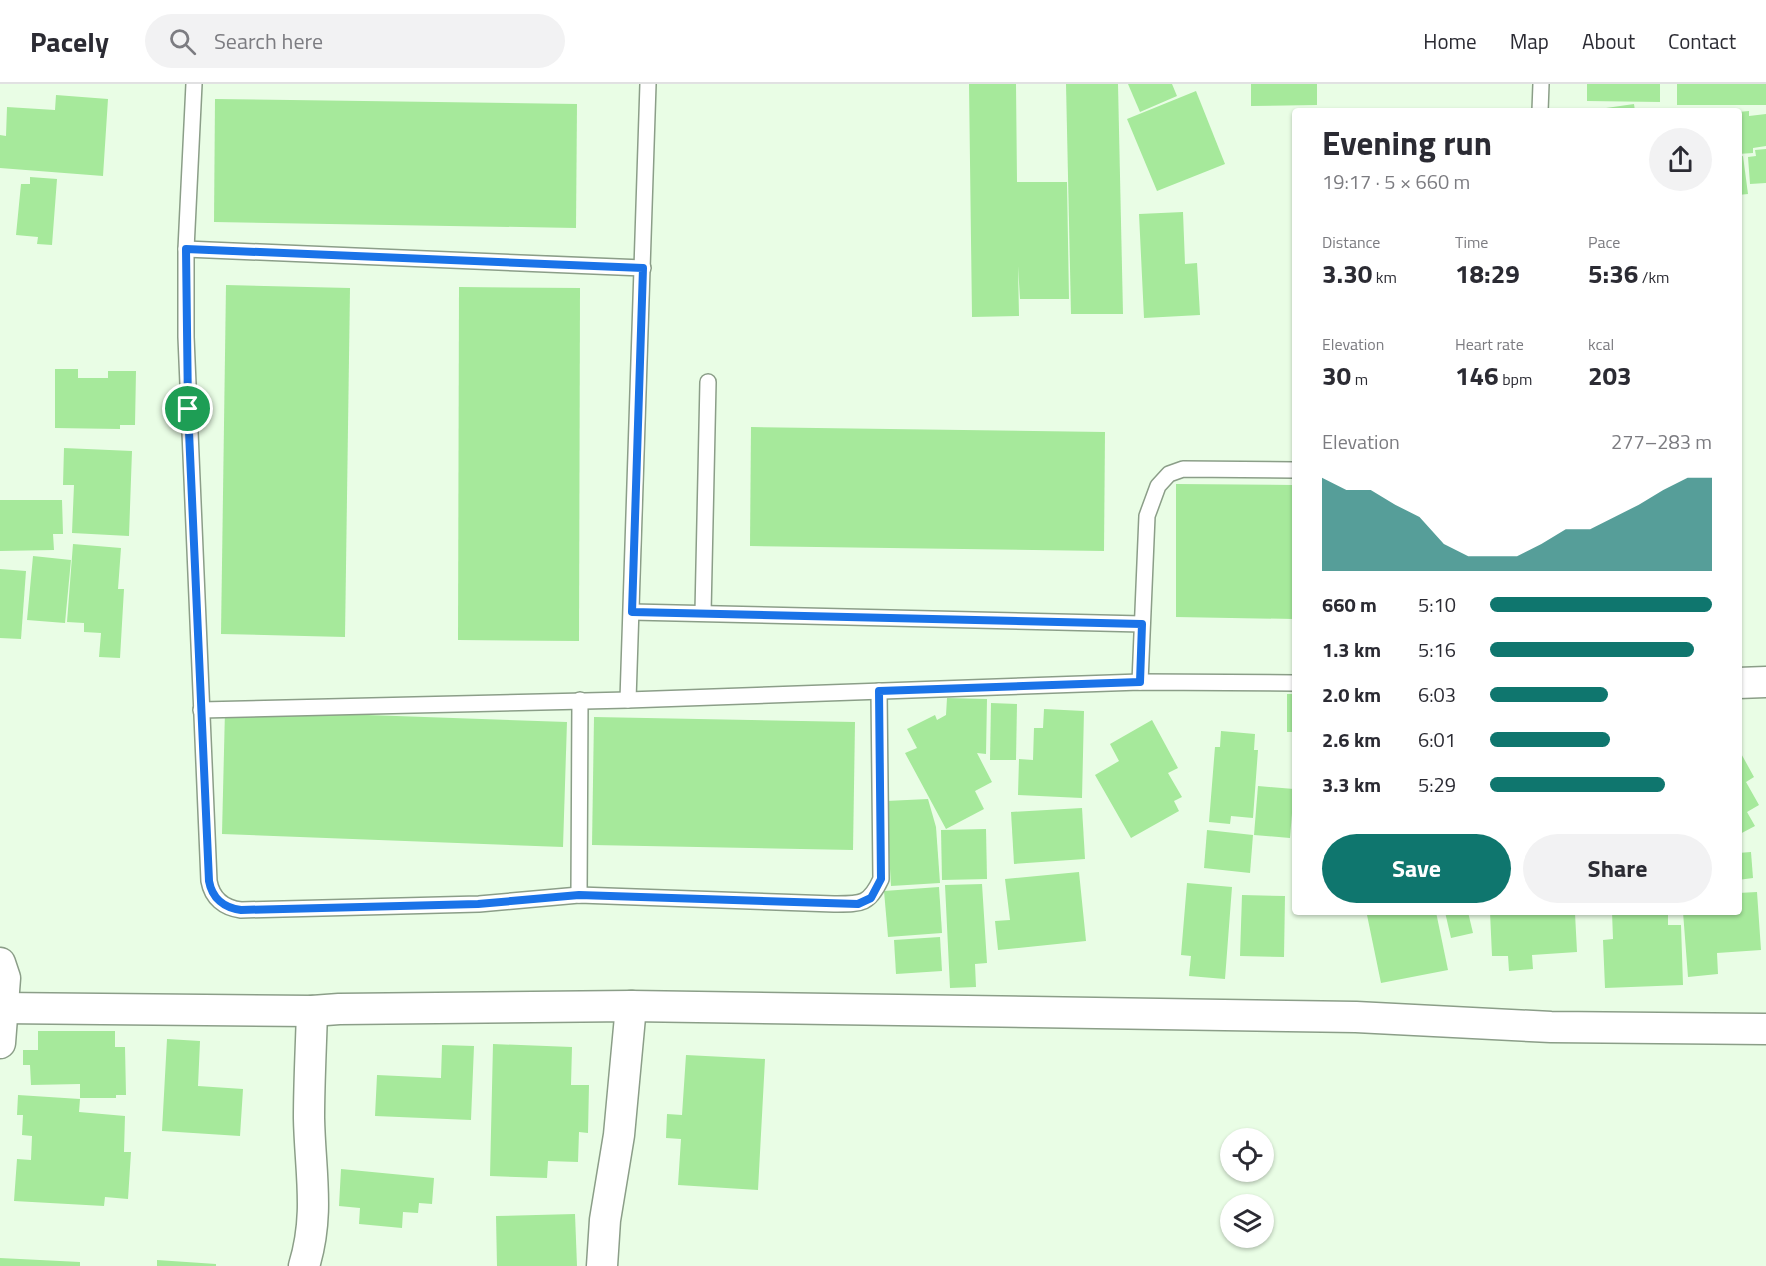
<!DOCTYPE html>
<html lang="en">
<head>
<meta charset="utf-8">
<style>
	:root { --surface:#fff; --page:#f2f2f3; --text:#2b2b33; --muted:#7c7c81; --line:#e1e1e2; --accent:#0f766e }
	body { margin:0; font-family:"Titillium Web",sans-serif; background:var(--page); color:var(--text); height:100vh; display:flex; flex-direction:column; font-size:22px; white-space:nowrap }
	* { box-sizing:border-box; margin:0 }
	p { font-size:20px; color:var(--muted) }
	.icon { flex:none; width:33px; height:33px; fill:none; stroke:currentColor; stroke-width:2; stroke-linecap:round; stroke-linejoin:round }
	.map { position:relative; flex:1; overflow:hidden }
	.side { position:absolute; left:1292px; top:24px; width:450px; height:807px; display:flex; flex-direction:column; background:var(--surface); border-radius:6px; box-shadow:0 2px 4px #0004 }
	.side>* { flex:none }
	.tools { position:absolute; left:1220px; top:1044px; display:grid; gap:12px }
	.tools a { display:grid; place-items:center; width:54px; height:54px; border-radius:50%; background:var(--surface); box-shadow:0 2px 4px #0004; font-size:30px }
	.pin { position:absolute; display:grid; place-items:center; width:51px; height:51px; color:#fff; margin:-26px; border:3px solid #fff; border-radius:50%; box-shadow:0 2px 6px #0007 }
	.round { display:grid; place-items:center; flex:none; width:63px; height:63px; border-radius:32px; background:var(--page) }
	.overview { display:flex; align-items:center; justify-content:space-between; height:102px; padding:0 30px }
	h1 { font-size:33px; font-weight:700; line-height:45px }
	.metrics { display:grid; grid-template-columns:repeat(3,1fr); gap:9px; height:102px; padding:6px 30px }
	.metrics div { display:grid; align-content:center }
	.metrics b { font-size:26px; font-weight:700 }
	.metrics small { font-size:16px; font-weight:400 }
	.metrics p { font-size:16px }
	.chart { height:168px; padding:12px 30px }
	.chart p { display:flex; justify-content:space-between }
	.chart svg { width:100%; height:108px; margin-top:6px; fill:var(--accent); opacity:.7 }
	.primary-button { display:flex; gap:12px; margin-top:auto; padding:12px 30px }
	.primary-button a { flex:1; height:69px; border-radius:36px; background:var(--accent); color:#fff; font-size:24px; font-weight:700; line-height:69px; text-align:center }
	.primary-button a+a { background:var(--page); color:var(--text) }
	ul { padding:0 30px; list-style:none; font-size:20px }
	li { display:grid; grid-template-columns:96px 72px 1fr; align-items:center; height:45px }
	li i { height:15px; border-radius:8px; background:var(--accent) }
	header { display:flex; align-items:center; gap:36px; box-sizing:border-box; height:84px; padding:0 30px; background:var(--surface); border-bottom:2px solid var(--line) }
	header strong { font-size:28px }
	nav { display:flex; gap:33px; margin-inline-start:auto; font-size:21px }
	.search { width:420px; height:54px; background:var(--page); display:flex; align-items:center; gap:15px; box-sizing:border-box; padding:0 21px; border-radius:33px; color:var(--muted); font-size:22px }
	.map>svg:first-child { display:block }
</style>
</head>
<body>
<header>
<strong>Pacely</strong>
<div class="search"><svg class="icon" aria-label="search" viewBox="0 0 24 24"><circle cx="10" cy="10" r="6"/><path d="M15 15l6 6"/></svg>Search here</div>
<nav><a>Home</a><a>Map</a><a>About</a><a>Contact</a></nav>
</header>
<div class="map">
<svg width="1766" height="1182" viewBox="0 0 1766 1182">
	<rect width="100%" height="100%" fill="#e9fde5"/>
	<!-- building -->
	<g fill="#a6e99b">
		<polygon points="969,0 1016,0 1017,98 1067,98 1069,215 1020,215 1018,182 1019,232 972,233"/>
		<polygon points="1066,0 1118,0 1123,230 1071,230"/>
		<polygon points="1128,0 1172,0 1177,12 1140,28"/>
		<polygon points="1251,0 1317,0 1317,21 1251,22"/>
		<polygon points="1587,0 1660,0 1660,18 1587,17"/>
		<rect x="1677" y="0" width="89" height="21"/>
		<polygon points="1196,7 1225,80 1157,107 1127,35"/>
		<polygon points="56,11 108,15 103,92 0,84 0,51 6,52 7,23 55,26"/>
		<polygon points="215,15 577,20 576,144 214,138"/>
		<polygon points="1634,20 1635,27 1592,27 1592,26"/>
		<polygon points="1749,27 1749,32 1766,30 1766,62 1753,64 1753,69 1738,70 1738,28"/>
		<polygon points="1766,65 1766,99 1750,100 1748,73 1756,72 1755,66"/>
		<polygon points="1743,72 1748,110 1738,111 1738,73"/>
		<polygon points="30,93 57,95 52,161 37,160 38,153 16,151 21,100 30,100"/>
		<polygon points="1183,128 1185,180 1197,179 1200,231 1144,234 1139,130"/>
		<polygon points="226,201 350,204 345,553 221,550"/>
		<polygon points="459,203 580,204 579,557 458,556"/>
		<polygon points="55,285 78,285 78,294 108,294 108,287 136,287 135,341 120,341 120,345 55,344"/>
		<polygon points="751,343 1105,348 1104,467 750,462"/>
		<polygon points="64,364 132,367 129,452 72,449 74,401 63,401"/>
		<polygon points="1176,400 1294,401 1294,535 1176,533"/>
		<polygon points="0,416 62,416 63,450 53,450 54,466 0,467"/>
		<polygon points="73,460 121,464 118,505 124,505 120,574 99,573 101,549 84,548 84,539 67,538"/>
		<polygon points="33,472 71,476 65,539 27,536"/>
		<polygon points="0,485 26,487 21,555 0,554"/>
		<rect x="1287" y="610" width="7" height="38"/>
		<polygon points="947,614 987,615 986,670 977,669 992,698 975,707 984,725 946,745 905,669 917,664 907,645 935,631 937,636 946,631"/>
		<polygon points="991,619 1017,620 1016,676 990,676"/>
		<polygon points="1044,625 1084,627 1082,714 1018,711 1019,675 1033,676 1034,644 1043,644"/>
		<polygon points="225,626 567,638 563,763 222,750"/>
		<polygon points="594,633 855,638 853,766 592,761"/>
		<polygon points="1152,636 1178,684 1168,689 1182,713 1174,717 1179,727 1131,754 1095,691 1119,677 1110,660"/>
		<polygon points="1221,647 1255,650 1254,666 1258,666 1253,734 1231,732 1230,740 1209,738 1215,663 1220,663"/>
		<polygon points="1738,664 1754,693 1746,698 1759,721 1747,728 1755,742 1738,751"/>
		<polygon points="1258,702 1294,705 1290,754 1254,751"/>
		<polygon points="928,715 936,743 940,799 891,802 886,717"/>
		<polygon points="1082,724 1085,775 1014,780 1011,728"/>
		<polygon points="986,745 987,795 942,796 941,746"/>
		<polygon points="1207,746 1253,751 1250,789 1204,784"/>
		<polygon points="1751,768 1753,794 1738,796 1738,769"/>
		<polygon points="1079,788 1086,857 998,866 995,837 1010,836 1005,795"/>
		<polygon points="1187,799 1232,803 1225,895 1189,892 1191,872 1181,871"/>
		<polygon points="982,800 987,879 975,880 976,903 950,904 945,801"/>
		<polygon points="939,803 942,849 888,853 884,807"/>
		<polygon points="1757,808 1761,866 1717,869 1718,890 1688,893 1683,828 1738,828 1738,809"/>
		<polygon points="1242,811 1285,812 1284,873 1240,872"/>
		<polygon points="1377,828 1436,828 1448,886 1381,899 1367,831"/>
		<polygon points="1445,828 1468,828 1473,849 1451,854"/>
		<polygon points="1490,828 1575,829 1577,868 1532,871 1533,885 1509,887 1508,872 1492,872"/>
		<polygon points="1612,828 1668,828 1668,841 1681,841 1683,901 1605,904 1603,856 1613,855"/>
		<polygon points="940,853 942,887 896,890 894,856"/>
		<polygon points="38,947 115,947 115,963 125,963 126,1011 116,1011 116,1014 80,1014 80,1000 31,1001 30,981 23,981 23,966 38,966"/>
		<polygon points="167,955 200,957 198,1002 243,1005 240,1052 162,1047"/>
		<polygon points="493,960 572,963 571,1001 589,1001 588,1049 579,1048 578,1078 548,1077 547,1094 490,1092"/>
		<polygon points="442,961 474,962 471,1036 375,1032 377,991 441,994"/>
		<polygon points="686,971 765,975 758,1106 678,1101 681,1055 666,1054 667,1030 682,1031"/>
		<polygon points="18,1011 80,1015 79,1028 125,1032 124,1068 131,1068 128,1115 105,1113 104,1122 14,1117 17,1075 31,1076 32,1052 22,1051 23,1031 17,1031"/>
		<polygon points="341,1085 434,1094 432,1120 419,1119 418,1129 403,1128 402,1144 359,1140 360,1124 339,1122"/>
		<polygon points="575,1130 577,1182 497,1182 496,1132"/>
		<polygon points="0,1174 80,1178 80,1182 0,1182"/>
		<polygon points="157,1176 216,1180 216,1182 157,1182"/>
	</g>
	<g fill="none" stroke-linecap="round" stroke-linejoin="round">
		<defs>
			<g id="service">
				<path d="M194,0L186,165V253L209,797C212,814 224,824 241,826L479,820L579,811L834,820C861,820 869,821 881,795L879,607"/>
				<polyline points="1540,27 1541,0"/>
				<polyline points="186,165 643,184"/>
				<polyline points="632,528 1142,540"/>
				<polyline points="703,529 708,298"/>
				<polyline points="1140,598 1147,432 1158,402 1169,390 1183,385 1294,386"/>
				<polyline points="628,616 648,0"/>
				<polyline points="201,626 628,616 1140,598 1294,599"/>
				<polyline points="579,811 580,616"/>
			</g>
			<g id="minor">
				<polyline points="1738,599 1766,598"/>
				<polyline points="0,879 5,894 0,959"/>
				<polyline points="0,924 312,927 339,925 631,922 1356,933 1551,943 1766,945"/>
				<path d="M304,1182C320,1130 310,1087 309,1034C309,999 311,963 312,927"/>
				<polyline points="602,1182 605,1136 619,1051 631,922"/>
			</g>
		</defs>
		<!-- service casing -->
		<use href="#service" stroke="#8b9e88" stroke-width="18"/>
		<!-- minor casing -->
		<use href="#minor" stroke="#8b9e88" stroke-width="33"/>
		<!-- service -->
		<use href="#service" stroke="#fff" stroke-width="15"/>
		<!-- minor -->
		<use href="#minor" stroke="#fff" stroke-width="30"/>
	</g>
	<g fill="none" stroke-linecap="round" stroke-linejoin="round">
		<defs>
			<path id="route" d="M186,165L643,184L632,528L1142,540L1140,598L879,607L881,795L871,814L858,820L579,811L478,820L241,826C224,824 212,814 209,797L188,325Z"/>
		</defs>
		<!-- route casing -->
		<use href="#route" stroke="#fff" stroke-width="12"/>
		<!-- route -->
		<use href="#route" stroke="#1a73e8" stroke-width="8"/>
	</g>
</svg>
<div class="tools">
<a><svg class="icon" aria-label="locate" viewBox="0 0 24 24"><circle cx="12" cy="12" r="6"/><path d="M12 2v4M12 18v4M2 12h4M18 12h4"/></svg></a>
<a><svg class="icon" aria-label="layers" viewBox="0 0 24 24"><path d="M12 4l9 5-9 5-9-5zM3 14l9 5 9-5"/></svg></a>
</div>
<div class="pin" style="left:188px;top:325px;background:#1e9e55"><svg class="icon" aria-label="arrive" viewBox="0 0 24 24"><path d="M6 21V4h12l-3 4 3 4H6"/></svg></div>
<section class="side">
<div class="overview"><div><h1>Evening run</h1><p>19:17 · 5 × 660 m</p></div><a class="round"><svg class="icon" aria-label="share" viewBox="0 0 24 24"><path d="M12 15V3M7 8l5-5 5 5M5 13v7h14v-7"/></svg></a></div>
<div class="metrics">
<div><p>Distance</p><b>3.30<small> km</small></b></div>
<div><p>Time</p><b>18:29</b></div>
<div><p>Pace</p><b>5:36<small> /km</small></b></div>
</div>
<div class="metrics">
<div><p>Elevation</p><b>30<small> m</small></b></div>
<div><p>Heart rate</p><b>146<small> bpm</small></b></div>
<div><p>kcal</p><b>203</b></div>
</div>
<div class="chart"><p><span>Elevation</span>277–283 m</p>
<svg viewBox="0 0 160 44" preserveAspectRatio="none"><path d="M0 44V6L10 11L20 11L30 17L40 22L50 33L60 38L70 38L80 38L90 33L100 27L110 27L120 22L130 17L140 11L150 6L160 6V44z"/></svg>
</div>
<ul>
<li><b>660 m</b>5:10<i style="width:100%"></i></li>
<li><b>1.3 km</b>5:16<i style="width:92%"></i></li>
<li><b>2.0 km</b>6:03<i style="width:53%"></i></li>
<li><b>2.6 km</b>6:01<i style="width:54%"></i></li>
<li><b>3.3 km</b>5:29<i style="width:79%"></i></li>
</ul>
<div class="primary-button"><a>Save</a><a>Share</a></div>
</section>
</div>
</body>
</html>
